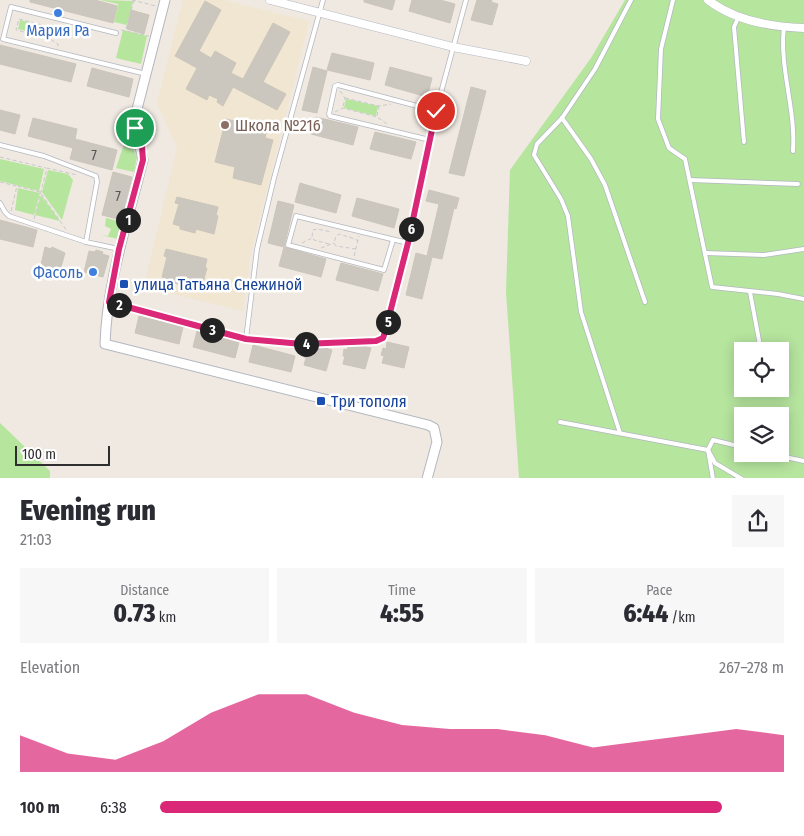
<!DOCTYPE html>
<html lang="en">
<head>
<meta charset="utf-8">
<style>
	:root { --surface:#fff; --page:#f7f7f7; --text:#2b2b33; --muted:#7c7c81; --accent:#db2777 }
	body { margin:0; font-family:"Fira Sans Condensed",sans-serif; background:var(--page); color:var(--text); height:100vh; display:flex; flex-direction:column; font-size:19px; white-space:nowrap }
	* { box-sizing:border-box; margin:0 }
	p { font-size:16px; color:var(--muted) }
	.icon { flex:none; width:28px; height:28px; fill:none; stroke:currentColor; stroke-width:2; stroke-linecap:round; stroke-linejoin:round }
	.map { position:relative; height:478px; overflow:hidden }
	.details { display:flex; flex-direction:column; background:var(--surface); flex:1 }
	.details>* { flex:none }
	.tools { position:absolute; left:734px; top:342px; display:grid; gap:10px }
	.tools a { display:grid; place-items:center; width:55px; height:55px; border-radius:0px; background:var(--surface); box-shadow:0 2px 12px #0003; font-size:25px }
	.scale { position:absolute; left:15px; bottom:12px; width:95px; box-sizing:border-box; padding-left:5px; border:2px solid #2e2e2e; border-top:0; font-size:14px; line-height:18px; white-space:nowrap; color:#2e2e2e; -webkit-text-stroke:4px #fff; paint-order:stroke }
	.pin { position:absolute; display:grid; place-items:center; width:42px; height:42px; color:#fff; margin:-21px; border:2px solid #fff; border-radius:50%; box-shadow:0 1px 5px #0007 }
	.km { position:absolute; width:25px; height:25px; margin:-12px; border-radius:50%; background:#222; color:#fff; font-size:14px; line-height:25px; text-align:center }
	.round { display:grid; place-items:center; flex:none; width:52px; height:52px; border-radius:0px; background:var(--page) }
	.overview { display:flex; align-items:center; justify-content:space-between; height:85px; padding:0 20px }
	h1 { font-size:28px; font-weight:800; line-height:38px }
	.figures { display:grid; grid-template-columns:repeat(3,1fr); gap:8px; height:85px; padding:5px 20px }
	.figures div { display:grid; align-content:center; border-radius:0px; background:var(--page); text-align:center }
	.figures b { font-size:25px; font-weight:800 }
	.figures small { font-size:14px; font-weight:400 }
	.figures p { font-size:14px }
	.chart { height:140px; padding:10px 20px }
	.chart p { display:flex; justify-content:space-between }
	.chart svg { width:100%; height:90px; margin-top:5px; fill:var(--accent); opacity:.7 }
	ul { padding:0 20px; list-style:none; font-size:16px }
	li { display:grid; grid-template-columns:80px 60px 1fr; align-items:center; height:38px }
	li i { height:12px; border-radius:6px; background:var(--accent) }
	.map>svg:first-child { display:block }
</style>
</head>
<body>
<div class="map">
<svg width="804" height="479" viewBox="0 0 804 479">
	<rect width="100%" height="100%" fill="#efe9e1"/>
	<!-- education -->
	<polygon fill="#f0e6d1" points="183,0 224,0 309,21 250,258 243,311 144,287 177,147 157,103"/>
	<!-- green -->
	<g fill="#b6e59e" fill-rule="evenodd">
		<polygon points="100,0 133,1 127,25 114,22 118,4"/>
		<path d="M625,0H804V478H519L506,292L510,170L591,58ZM742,351H780V389H742ZM742,416H780V454H742Z"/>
		<polygon points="20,20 49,27 47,36 18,29"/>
		<polygon points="123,30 147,36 141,64 116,58"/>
		<polygon points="346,99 378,106 376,116 344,108"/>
		<polygon points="127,135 137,157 134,172 116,168"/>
		<polygon points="0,159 44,169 39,191 0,181"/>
		<polygon points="48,170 68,174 73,180 62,220 42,192"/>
		<polygon points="18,188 40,193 34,215 15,210"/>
		<polygon points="41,195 60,221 35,215"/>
		<polygon points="106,218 122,222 123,220 125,220 118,239 101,235 108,236 111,229 105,226"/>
		<polygon points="0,423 50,471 50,478 0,478"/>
	</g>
	<!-- building -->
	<g fill="#cbc7bf" stroke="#cbc5ba">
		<polygon points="30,0 95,0 117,6 113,23 30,2"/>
		<polygon points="364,0 395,0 392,10 364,2"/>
		<polygon points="412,0 440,0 455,4 450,23 409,11"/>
		<polygon points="477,0 492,0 491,2 498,4 492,25 471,20"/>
		<polygon points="205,1 221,10 199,51 211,58 215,51 236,63 231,73 243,79 273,23 290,32 263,82 286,94 277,110 233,87 223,106 217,102 218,99 209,95 207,100 186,89 197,68 175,56"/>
		<polygon points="131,10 149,15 144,34 127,29"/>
		<polygon points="0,45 76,64 71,82 0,64"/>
		<polygon points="332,53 374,63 370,80 327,70"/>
		<polygon points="313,67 327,71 317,113 302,110"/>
		<polygon points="390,67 432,78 427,97 385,85"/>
		<polygon points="92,68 133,79 129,97 87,86"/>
		<polygon points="471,87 486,91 464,176 449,173"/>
		<polygon points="0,110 20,115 15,134 0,130"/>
		<polygon points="316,117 358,127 353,145 311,134"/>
		<polygon points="33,118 77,129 75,139 117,150 112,170 70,159 73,148 28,136"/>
		<polygon points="226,119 267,129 265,138 273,140 261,185 233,178 235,167 215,162"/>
		<polygon points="375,132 416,142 411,159 370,149"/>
		<polygon points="113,172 132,177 121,220 102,215"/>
		<polygon points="300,183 341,195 336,213 295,202"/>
		<polygon points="429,190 459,198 456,209 454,208 442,259 432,257 422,299 406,295 416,253 427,256 439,204 426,201"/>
		<polygon points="177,197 218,207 216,215 218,216 214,234 196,229 195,233 180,229 180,226 173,224 179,204 175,203"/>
		<polygon points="357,198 399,209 394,228 352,216"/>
		<polygon points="278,201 294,205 284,247 268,243"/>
		<polygon points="0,220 37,230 33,247 0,239"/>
		<polygon points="45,247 51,249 52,247 65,253 59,274 40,269"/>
		<polygon points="284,247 326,259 321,277 279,266"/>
		<polygon points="166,249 207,259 205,268 207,268 202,286 185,282 184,285 168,282 169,279 162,277 167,257 164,256"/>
		<polygon points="96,250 103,252 102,254 109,256 103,277 84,272 89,251 95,252"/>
		<polygon points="341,263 383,274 378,291 336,280"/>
		<polygon points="139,316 183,327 179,344 135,333"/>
		<polygon points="197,331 239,342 235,358 193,347"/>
		<polygon points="387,342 409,347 404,368 382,363 384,356 381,355 383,348 386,349"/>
		<polygon points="253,345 295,356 291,372 249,362"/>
		<polygon points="359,345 371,348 365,369 343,364 345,356 343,356 344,349 347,350 348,346"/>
		<polygon points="310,346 319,346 332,350 326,371 304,365 306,358 304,357 305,351 308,351"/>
	</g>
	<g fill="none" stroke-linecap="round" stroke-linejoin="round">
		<defs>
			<g id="service">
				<polyline points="673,0 661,49 658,119 669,148 685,159 712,287 778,294 804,299"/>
				<polyline points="739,16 734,27 744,142"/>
				<path d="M784,27C779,68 796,109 793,151"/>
				<polyline points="116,33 11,7 3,39 146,74"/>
				<polyline points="562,118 591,159 605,185 645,302"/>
				<polyline points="430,140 330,116 329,114 335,86 338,85 436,111"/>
				<polyline points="0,145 44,156 96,176 97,182 86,242"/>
				<polyline points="690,180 798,184"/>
				<polyline points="0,203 5,212 9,216 86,242 119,249"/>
				<polyline points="393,240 384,270 288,245 296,216 408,243"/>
				<polyline points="705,253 764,255 804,249"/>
				<polyline points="750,292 761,351"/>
				<path d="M109,302L246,339C289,345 333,342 376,341L383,338L408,243L436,111L466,0"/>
				<polyline points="246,339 257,249 274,178 323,0"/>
				<polyline points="560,422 708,450 715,463 742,479"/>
				<polyline points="620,433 581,312 568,216 561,199 534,155 537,144 562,118 595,69 631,0"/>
				<polyline points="771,454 804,461"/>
				<polyline points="713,479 708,450 713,440 742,447"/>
			</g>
			<g id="minor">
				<polyline points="270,0 453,47 526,61"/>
				<path d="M708,0C734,20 772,27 804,28"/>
			</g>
			<path id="tertiary" d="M165,0L135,117C133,131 141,146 143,160C128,221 107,281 105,344L428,425L434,428L437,442L427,479"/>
		</defs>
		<!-- service casing -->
		<use href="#service" stroke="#b4b7c1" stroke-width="5.5"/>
		<!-- minor casing -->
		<use href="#minor" stroke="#b4b7c1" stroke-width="9"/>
		<!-- tertiary casing -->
		<use href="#tertiary" stroke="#b4b7c1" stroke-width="11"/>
		<!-- path -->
		<g stroke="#c9c9c9" stroke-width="1" stroke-dasharray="4 2.5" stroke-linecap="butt">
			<polyline points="132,0 156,6"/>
			<polyline points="51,27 62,25"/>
			<polyline points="126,29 134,0"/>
			<polyline points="121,30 149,36"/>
			<polyline points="48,38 50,27 19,19 16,30 48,38 58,44 58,48"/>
			<polyline points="340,91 345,98 343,107"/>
			<polyline points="345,98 379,106 391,104"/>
			<polyline points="335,112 343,108 377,117 387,124"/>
			<polyline points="377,116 379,106"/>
			<polyline points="0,157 46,168"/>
			<polyline points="0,182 16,186"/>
			<polyline points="11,211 17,186 40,192 67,231"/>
			<polyline points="34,219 47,168 77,175"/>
			<polyline points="302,243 312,238"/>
			<polyline points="329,244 314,240 312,237 313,230 317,229 332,232"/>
			<polyline points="321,248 334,243"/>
			<polyline points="356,249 336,246 334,243 336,236 339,234 355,239 358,241"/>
			<polyline points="354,256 359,236"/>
		</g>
		<!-- service -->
		<use href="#service" stroke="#fff" stroke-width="4"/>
		<!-- minor -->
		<use href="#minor" stroke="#fff" stroke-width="8"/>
		<!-- tertiary -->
		<use href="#tertiary" stroke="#fff" stroke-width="9"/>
	</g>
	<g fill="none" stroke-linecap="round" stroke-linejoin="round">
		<defs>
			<polyline id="route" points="135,128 142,147 143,160 119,249 109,302 246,339 302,344 376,341 383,338 385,332 408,243 436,111"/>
		</defs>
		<!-- route casing -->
		<use href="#route" stroke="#fff" stroke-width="10"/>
		<!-- route -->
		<use href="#route" stroke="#db2777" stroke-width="6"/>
	</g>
	<!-- markers -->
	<g fill="#3f7fe0" stroke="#fff" stroke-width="2">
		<circle cx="58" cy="13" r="5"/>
		<circle cx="93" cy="272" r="5"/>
	</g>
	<circle fill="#8d6e63" stroke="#fff" stroke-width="2" cx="225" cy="125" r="5"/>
	<g fill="#1a4fb4" stroke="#fff" stroke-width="2">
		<rect x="119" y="279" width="10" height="10" rx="2.5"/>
		<rect x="316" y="396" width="10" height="10" rx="2.5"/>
	</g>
	<g text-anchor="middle" stroke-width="5" stroke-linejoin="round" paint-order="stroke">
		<!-- number labels -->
		<g font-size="14" fill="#555452">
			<text x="94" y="160">7</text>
			<text x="118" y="201">7</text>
		</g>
		<!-- shop labels -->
		<g font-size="16" fill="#366cbe" stroke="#fff">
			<text x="58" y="36">Мария Ра</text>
			<text x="83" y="278" text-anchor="end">Фасоль</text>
		</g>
		<!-- education labels -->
		<g font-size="16" fill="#785e54" stroke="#fff" text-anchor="start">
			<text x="235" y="131">Школа №216</text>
		</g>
		<!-- transit labels -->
		<g font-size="16" fill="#164399" stroke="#fff" text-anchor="start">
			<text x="134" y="290">улица Татьяна Снежиной</text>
			<text x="331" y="407">Три тополя</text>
		</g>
	</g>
</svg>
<div class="tools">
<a><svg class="icon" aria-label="locate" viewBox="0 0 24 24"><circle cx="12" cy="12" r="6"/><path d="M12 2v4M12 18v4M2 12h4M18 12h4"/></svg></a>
<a><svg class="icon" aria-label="layers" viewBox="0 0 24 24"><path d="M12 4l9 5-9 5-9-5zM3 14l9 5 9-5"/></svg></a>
</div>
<div class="scale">100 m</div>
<div class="pin" style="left:135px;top:128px;background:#1e9e55"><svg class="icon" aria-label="arrive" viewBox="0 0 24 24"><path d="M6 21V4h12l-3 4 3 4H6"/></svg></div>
<div class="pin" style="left:436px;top:111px;background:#d93025"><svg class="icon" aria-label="check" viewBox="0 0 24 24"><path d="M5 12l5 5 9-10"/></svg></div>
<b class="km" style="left:128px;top:220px">1</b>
<b class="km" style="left:119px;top:305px">2</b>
<b class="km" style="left:212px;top:330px">3</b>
<b class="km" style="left:306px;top:344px">4</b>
<b class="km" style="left:388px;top:322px">5</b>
<b class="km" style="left:411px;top:229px">6</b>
</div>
<section class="details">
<div class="overview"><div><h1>Evening run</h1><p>21:03</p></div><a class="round"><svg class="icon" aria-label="share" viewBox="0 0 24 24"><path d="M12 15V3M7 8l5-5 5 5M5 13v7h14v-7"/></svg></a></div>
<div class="figures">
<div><p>Distance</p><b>0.73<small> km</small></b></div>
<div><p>Time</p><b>4:55</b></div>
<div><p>Pace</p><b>6:44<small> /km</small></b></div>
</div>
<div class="chart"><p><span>Elevation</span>267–278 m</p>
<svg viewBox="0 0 160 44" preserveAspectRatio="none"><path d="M0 44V26L10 35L20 38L30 29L40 15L50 6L60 6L70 15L80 21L90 23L100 23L110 26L120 32L130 29L140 26L150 23L160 26V44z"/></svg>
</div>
<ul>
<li><b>100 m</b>6:38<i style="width:90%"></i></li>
</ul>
</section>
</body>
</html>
